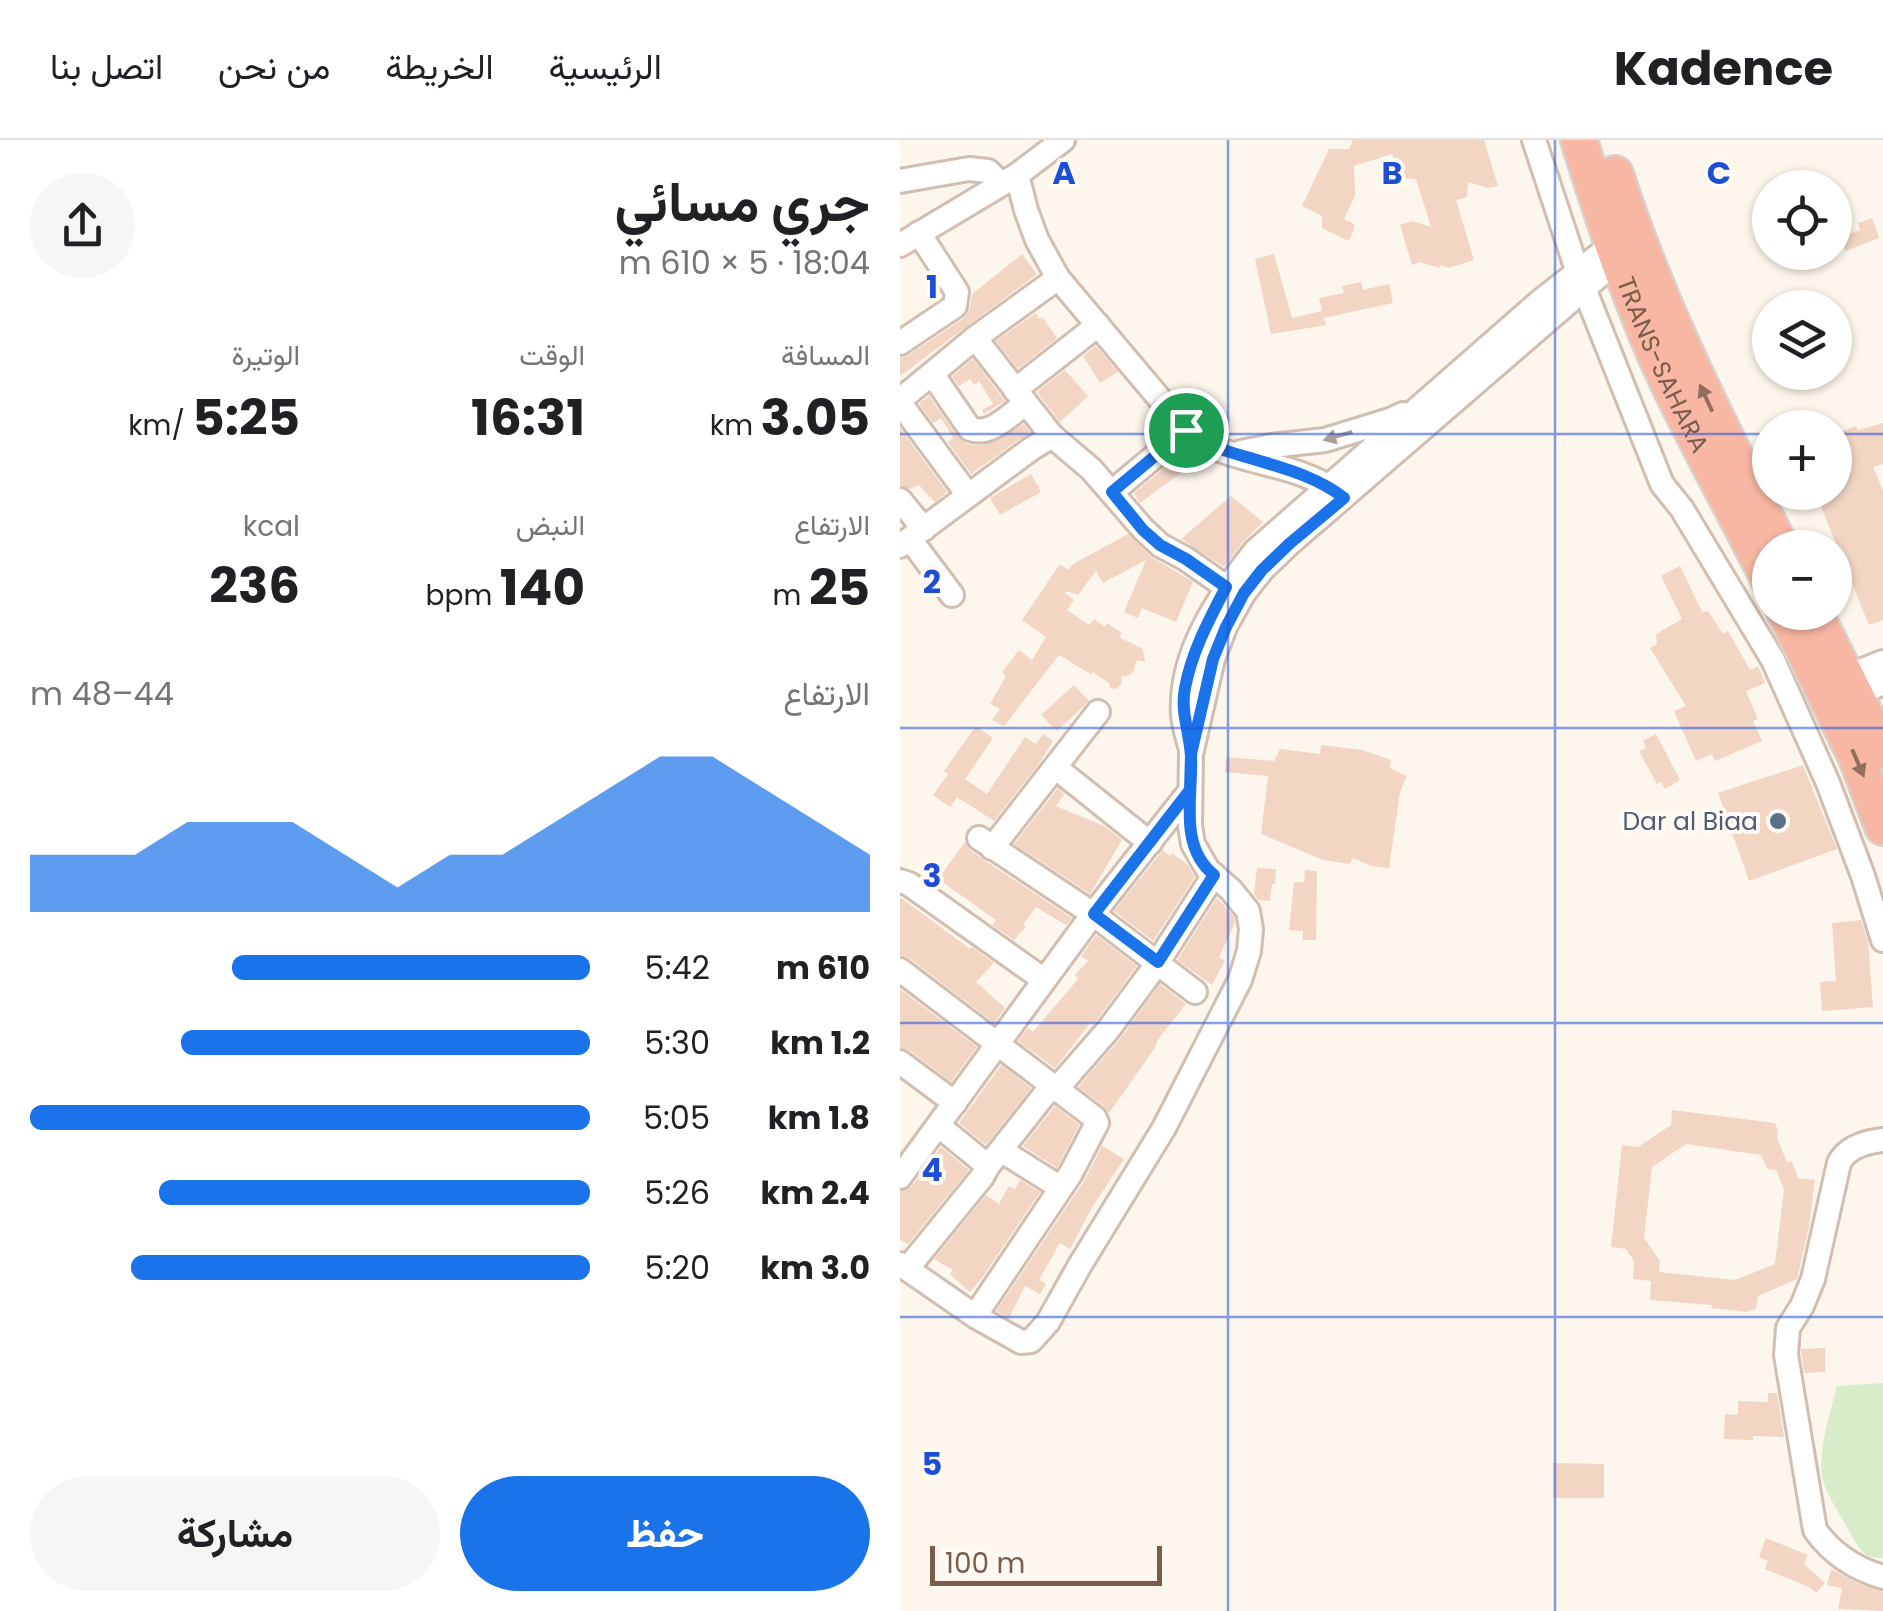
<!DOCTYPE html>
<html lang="ar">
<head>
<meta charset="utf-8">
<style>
	:root { --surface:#fff; --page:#f6f6f6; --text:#202124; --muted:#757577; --line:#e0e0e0; --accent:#1a73e8 }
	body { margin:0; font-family:Poppins,Vazirmatn,sans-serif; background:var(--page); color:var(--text); direction:rtl; height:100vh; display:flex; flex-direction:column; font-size:38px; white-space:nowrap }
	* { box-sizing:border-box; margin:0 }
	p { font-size:32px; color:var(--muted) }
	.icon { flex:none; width:55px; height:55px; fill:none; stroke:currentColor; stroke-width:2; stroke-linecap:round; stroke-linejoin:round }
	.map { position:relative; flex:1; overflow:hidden; direction:ltr }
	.details { display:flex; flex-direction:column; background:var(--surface); width:900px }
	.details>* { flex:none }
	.tools { position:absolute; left:852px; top:30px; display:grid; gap:20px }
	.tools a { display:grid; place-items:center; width:100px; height:100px; border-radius:50%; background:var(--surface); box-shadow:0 2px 8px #0004; font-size:50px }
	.scale { position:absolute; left:30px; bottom:25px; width:232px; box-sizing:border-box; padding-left:10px; border:5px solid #7a5c4d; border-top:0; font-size:28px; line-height:35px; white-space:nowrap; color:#7a5c4d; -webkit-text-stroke:8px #fffaf3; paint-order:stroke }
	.pin { position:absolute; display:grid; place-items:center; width:85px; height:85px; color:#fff; margin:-42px; border:5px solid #fff; border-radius:50%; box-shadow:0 2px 10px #0007 }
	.round { display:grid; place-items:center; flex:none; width:105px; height:105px; border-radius:52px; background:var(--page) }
	.overview { display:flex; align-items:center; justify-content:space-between; height:170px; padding:0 30px }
	h1 { font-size:55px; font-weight:700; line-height:75px }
	.metrics { display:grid; grid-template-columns:repeat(3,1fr); gap:15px; height:170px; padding:10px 30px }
	.metrics div { display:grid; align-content:center }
	.metrics b { font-size:50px; font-weight:700 }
	.metrics small { font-size:28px; font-weight:400 }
	.metrics p { font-size:28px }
	.chart { height:280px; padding:20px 30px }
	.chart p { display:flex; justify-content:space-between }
	.chart svg { width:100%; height:180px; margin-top:10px; fill:var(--accent); opacity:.7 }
	.cta { display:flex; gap:20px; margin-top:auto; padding:20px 30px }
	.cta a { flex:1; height:115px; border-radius:60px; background:var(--accent); color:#fff; font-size:40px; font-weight:700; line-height:115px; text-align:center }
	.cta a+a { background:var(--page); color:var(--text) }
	ul { padding:0 30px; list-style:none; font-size:32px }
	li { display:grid; grid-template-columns:160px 120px 1fr; align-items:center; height:75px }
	li i { height:25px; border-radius:12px; background:var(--accent) }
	header { display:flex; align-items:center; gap:60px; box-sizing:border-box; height:140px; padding:0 50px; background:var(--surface); border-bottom:2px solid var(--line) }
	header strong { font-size:48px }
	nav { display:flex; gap:55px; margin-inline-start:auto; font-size:35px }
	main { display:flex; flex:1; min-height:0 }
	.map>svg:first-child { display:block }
</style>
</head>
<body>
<header>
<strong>Kadence</strong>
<nav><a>الرئيسية</a><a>الخريطة</a><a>من نحن</a><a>اتصل بنا</a></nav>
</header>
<main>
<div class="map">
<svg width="983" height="1471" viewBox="0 0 983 1471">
	<rect width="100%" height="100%" fill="#fdf6ec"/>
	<!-- green -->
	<path fill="#d8ecc9" d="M983,1243V1418C963,1419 958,1407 949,1391C942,1377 927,1356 923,1341C917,1313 930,1273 937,1246Z"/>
	<!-- building -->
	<g fill="#f3d5c3" fill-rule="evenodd">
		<polygon points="453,0 584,0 598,46 588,48 568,42 567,57 556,60 574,120 549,128 540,125 539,128 520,122 512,125 500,85 512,81 531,87 516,39 500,38 492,14 454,26 455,56 444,79 454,84 454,89 449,101 422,88 422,76 402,66 429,9 449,9"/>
		<polygon points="972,78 979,98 946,111 941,97 960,90 958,83"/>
		<polygon points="122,114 137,134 0,236 0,218 8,215 64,178 70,169 72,154"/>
		<polygon points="374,114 392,178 422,171 419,158 444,153 442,146 461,142 463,150 489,144 493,163 424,178 426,185 371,194 355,119"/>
		<polygon points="136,173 139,179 142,177 157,198 118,229 96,201"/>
		<polygon points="196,206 218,232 200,243 183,216"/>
		<polygon points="73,219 105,261 84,274 82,270 93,264 79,241 74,245 70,239 59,246 52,236"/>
		<polygon points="165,230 188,256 160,282 137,252"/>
		<polygon points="29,256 58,297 67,304 79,305 97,301 124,284 130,292 71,334 48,302 53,298 41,278 33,283 19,264"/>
		<polygon points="983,283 983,324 973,327 983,351 983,480 969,485 915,352 935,352 935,294 956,286 958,290"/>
		<polygon points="0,288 47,352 35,362 19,345 10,349 0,345"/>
		<polygon points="287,309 294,316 283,324 286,329 240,363 234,353"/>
		<polygon points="131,334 141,352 100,375 90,358"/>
		<polygon points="331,356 363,382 343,402 324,427 281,399"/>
		<polygon points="228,394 250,416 293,442 276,482 242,468 238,478 224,472 246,420 203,443 196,431 178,455 166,451 165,453 174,460 167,470 189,485 194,479 205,487 207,483 222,493 219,497 243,509 245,522 237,520 234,530 230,535 221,537 222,544 216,549 210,548 209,543 193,532 192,535 159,515 104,586 92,580 100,569 90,564 106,536 102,532 119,510 132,520 146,497 122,480 160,424 168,430 173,424"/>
		<polygon points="780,426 802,472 808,471 823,494 828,491 850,530 858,526 865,543 846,551 858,579 853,581 862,601 815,621 812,614 796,621 774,571 786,566 750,508 757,504 756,494 782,479 761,436"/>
		<polygon points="174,545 189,561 157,591 141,575"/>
		<polygon points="76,586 93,598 65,639 87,654 125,597 136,604 143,594 153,601 141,621 94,681 57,657 50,667 33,655 48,634 44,631"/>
		<polygon points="756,594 780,640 765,649 761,642 757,644 739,611 746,608 743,601"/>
		<polygon points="421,605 462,610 491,620 490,628 507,636 500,652 489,728 472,726 453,718 450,724 423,720 361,694 368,636 325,632 326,617 374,621 380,609 420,614"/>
		<polygon points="903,625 937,709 849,741 818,653"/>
		<polygon points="158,648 164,654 156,666 204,686 222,700 190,754 114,704"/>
		<polygon points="65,702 70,710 84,720 172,778 166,785 136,767 123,785 126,787 114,800 92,785 96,780 38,739"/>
		<polygon points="263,710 270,716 272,713 288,725 295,737 253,801 214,771"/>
		<polygon points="357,728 376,729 375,744 372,744 370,761 358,760 354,754"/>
		<polygon points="405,730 417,731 416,800 403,800 403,791 389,790 394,742 404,742"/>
		<polygon points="0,757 70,809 72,807 94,823 76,842 105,868 94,883 9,818 0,815"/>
		<polygon points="317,758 334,777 335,783 319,817 325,821 312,845 277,820"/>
		<polygon points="961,780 968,801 973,867 922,871 920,842 936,841 932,783"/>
		<polygon points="196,795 237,826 196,881 194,883 191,882 155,928 118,901 128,888 133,892 178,839 175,835 188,821 181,816"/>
		<polygon points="260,844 286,864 259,898 254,909 209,973 204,966 178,947 220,899"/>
		<polygon points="0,849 77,907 51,942 9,910 0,907"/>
		<polygon points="101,925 131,948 86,1005 59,983"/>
		<polygon points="155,966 179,985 157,1028 123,1006"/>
		<path d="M772,970L875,983L878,990L877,998L887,1022H892L898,1038L915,1040L909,1087L897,1139L858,1156L856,1168L847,1172L811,1168L812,1165L750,1160L751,1141L733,1139L734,1121L726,1109L711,1107L722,1005L738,1007L771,985ZM786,1004L861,1015L867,1029L876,1030L884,1049L875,1124L835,1140L759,1132L760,1121L744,1098L752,1027Z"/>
		<polygon points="202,1006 224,1019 191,1069 170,1109 160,1103 139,1140 146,1144 140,1154 125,1146 109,1178 96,1171 184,1041"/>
		<polygon points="41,1007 69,1030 8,1104 0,1100 0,1052 12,1046"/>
		<polygon points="120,1040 140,1052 82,1138 70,1152 50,1134 53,1130 34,1119 86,1055 99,1064 109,1046 115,1049"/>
		<polygon points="925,1208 925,1232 904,1233 901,1209"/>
		<polygon points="868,1253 877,1253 884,1297 853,1296 853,1300 824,1299 825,1274 838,1275 838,1261 868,1262"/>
		<polygon points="653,1323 704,1324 704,1358 653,1358"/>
		<polygon points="866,1398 908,1415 904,1424 925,1443 916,1453 909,1447 865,1429 868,1421 859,1417"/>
		<polygon points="931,1429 957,1443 983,1452 983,1471 938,1469 942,1448 927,1445"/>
	</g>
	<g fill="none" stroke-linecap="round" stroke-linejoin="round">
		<defs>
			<g id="minor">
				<polyline points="634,0 678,133 762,344 782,369 873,520 928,643 963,736 983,800"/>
				<path d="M117,35L126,70L137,100L158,138L286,290C327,326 394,319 438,353"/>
				<polyline points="0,41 69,29 88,31 101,44"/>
				<polyline points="0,105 117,35 163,0"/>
				<polyline points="75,198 152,296"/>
				<polyline points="0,203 55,166 57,152 19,93"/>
				<path d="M33,235L70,289C91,296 108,276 125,264"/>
				<polyline points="115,250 198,185"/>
				<polyline points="0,260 75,198 158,138"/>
				<polyline points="0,263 68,355"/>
				<polyline points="341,312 371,306 425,300 490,280 503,274"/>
				<polyline points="212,352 286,290"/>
				<polyline points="0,360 24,389"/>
				<polyline points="10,399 52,455"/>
				<polyline points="0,406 131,309 152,296 191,329 243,389 260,405 286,419 326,447"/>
				<polyline points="935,541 983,522"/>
				<polyline points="944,561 983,543"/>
				<path d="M290,606C287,596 284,585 283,575C279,514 319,456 355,411L638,163L718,100"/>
				<polyline points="156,628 250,703"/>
				<polyline points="79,698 193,774 295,852"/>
				<polyline points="92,708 198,572"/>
				<polyline points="0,741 9,744 144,840"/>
				<polyline points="0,830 195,978 197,983 171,1033 75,1176"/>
				<polyline points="0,922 55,963"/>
				<polyline points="39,986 88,1026"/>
				<path d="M983,1000C965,1002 947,1007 939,1023L913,1139L902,1166L888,1188L886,1215L915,1390C932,1414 955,1429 983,1437"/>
				<polyline points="102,1011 161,1048"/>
				<polyline points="0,1037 193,774 290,651"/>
				<polyline points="0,1124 75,1176 121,1202 131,1201 148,1182 180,1125 264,988 340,840 349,811 351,789 348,771 331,750 308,730 293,704 290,686 291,614 313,519 325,487 344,453 362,430 389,404 728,111"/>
				<polyline points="7,1129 82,1037 88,1026 145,954 160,945 208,890 254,828 314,735"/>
			</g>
			<g id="highway">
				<path id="s1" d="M679,0C705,83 732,166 769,244C801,311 837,375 870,441"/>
				<path d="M715,34C757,165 819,286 881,408"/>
				<polyline points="885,472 956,616 983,687"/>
				<polyline points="914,472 983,611"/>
			</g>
		</defs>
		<!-- minor casing -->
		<use href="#minor" stroke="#d1beb0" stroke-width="28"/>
		<!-- highway casing -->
		<use href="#highway" stroke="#dad1cd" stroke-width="40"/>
		<!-- minor -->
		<use href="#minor" stroke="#fff" stroke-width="22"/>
		<!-- highway -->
		<use href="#highway" stroke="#f7b7a3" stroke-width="35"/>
	</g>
	<!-- one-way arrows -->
	<defs><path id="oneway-solid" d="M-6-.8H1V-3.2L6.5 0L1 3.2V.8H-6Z" transform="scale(2.5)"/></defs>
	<g fill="#936e5e">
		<use href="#oneway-solid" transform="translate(806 258) rotate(-115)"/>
		<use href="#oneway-solid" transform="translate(958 623) rotate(67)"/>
	</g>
	<use fill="#af9d94" href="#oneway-solid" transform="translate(438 296) rotate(164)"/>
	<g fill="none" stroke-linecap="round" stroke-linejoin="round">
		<defs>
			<path id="route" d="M286,290L212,352L243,390L260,405L286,419L326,447C309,480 292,511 285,548C280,572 290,593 291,617C293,656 278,706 314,735L258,822L194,774L290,650L291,614L313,519L326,487L344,453L362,430L389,404L444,358C418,337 383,328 350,318C326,311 305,306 286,290"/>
		</defs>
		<!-- route casing -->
		<use href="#route" stroke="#fff" stroke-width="20"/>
		<!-- route -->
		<use href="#route" stroke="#1a73e8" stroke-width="12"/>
	</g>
	<!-- grid -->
	<path fill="none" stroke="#1d4ed8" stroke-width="2.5" stroke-opacity="0.55" d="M328,0V1471M655,0V1471M0,294H870M935,294H983M0,588H983M0,883H983M0,1177H983"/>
	<!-- markers -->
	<circle fill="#5c6f8a" stroke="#fffaf3" stroke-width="4" cx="878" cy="681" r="10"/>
	<g text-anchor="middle" stroke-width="8" stroke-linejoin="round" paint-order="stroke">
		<!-- street labels -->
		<g font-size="25" fill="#7a5c4d" stroke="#fffaf3">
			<text dy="9" stroke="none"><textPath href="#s1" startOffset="240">TRANS-SAHARA</textPath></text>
		</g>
		<!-- service labels -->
		<g font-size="25" fill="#4e5e75" stroke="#fffaf3" text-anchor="end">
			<text x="858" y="690">Dar al Biaa</text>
		</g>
	</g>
	<g font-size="32" text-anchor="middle" font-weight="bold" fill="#1d4ed8" stroke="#fffaf3" stroke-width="8" stroke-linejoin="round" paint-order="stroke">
		<text x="164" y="44">A</text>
		<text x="492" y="44">B</text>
		<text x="819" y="44">C</text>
		<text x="32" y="158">1</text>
		<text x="32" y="453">2</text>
		<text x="32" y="747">3</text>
		<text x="32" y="1041">4</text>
		<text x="32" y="1335">5</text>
	</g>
</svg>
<div class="tools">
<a><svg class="icon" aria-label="locate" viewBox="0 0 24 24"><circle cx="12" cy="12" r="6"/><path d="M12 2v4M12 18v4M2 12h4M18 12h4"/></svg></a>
<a><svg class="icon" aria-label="layers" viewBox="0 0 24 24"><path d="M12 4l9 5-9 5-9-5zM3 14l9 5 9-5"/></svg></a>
<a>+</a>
<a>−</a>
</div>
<div class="scale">100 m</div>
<div class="pin" style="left:286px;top:290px;background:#1e9e55"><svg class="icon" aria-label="arrive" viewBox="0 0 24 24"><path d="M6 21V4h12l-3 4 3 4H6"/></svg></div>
</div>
<section class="details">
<div class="overview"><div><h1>جري مسائي</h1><p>18:04 · 5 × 610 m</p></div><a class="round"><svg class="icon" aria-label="share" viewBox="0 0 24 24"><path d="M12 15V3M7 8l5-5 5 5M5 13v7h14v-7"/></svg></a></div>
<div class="metrics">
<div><p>المسافة</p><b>3.05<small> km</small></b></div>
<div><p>الوقت</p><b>16:31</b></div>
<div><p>الوتيرة</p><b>5:25<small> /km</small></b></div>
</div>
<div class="metrics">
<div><p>الارتفاع</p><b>25<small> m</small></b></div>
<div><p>النبض</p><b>140<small> bpm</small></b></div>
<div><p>kcal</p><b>236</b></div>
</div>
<div class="chart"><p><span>الارتفاع</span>44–48 m</p>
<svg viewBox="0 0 160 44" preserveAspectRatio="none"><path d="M0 44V30L10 30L20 30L30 22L40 22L50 22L60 30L70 38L80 30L90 30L100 22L110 14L120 6L130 6L140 14L150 22L160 30V44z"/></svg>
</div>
<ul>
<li><b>610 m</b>5:42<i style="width:64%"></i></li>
<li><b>1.2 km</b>5:30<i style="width:73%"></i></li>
<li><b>1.8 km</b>5:05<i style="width:100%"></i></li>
<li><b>2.4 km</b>5:26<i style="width:77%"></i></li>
<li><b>3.0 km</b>5:20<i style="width:82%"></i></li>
</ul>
<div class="cta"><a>حفظ</a><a>مشاركة</a></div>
</section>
</main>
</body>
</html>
